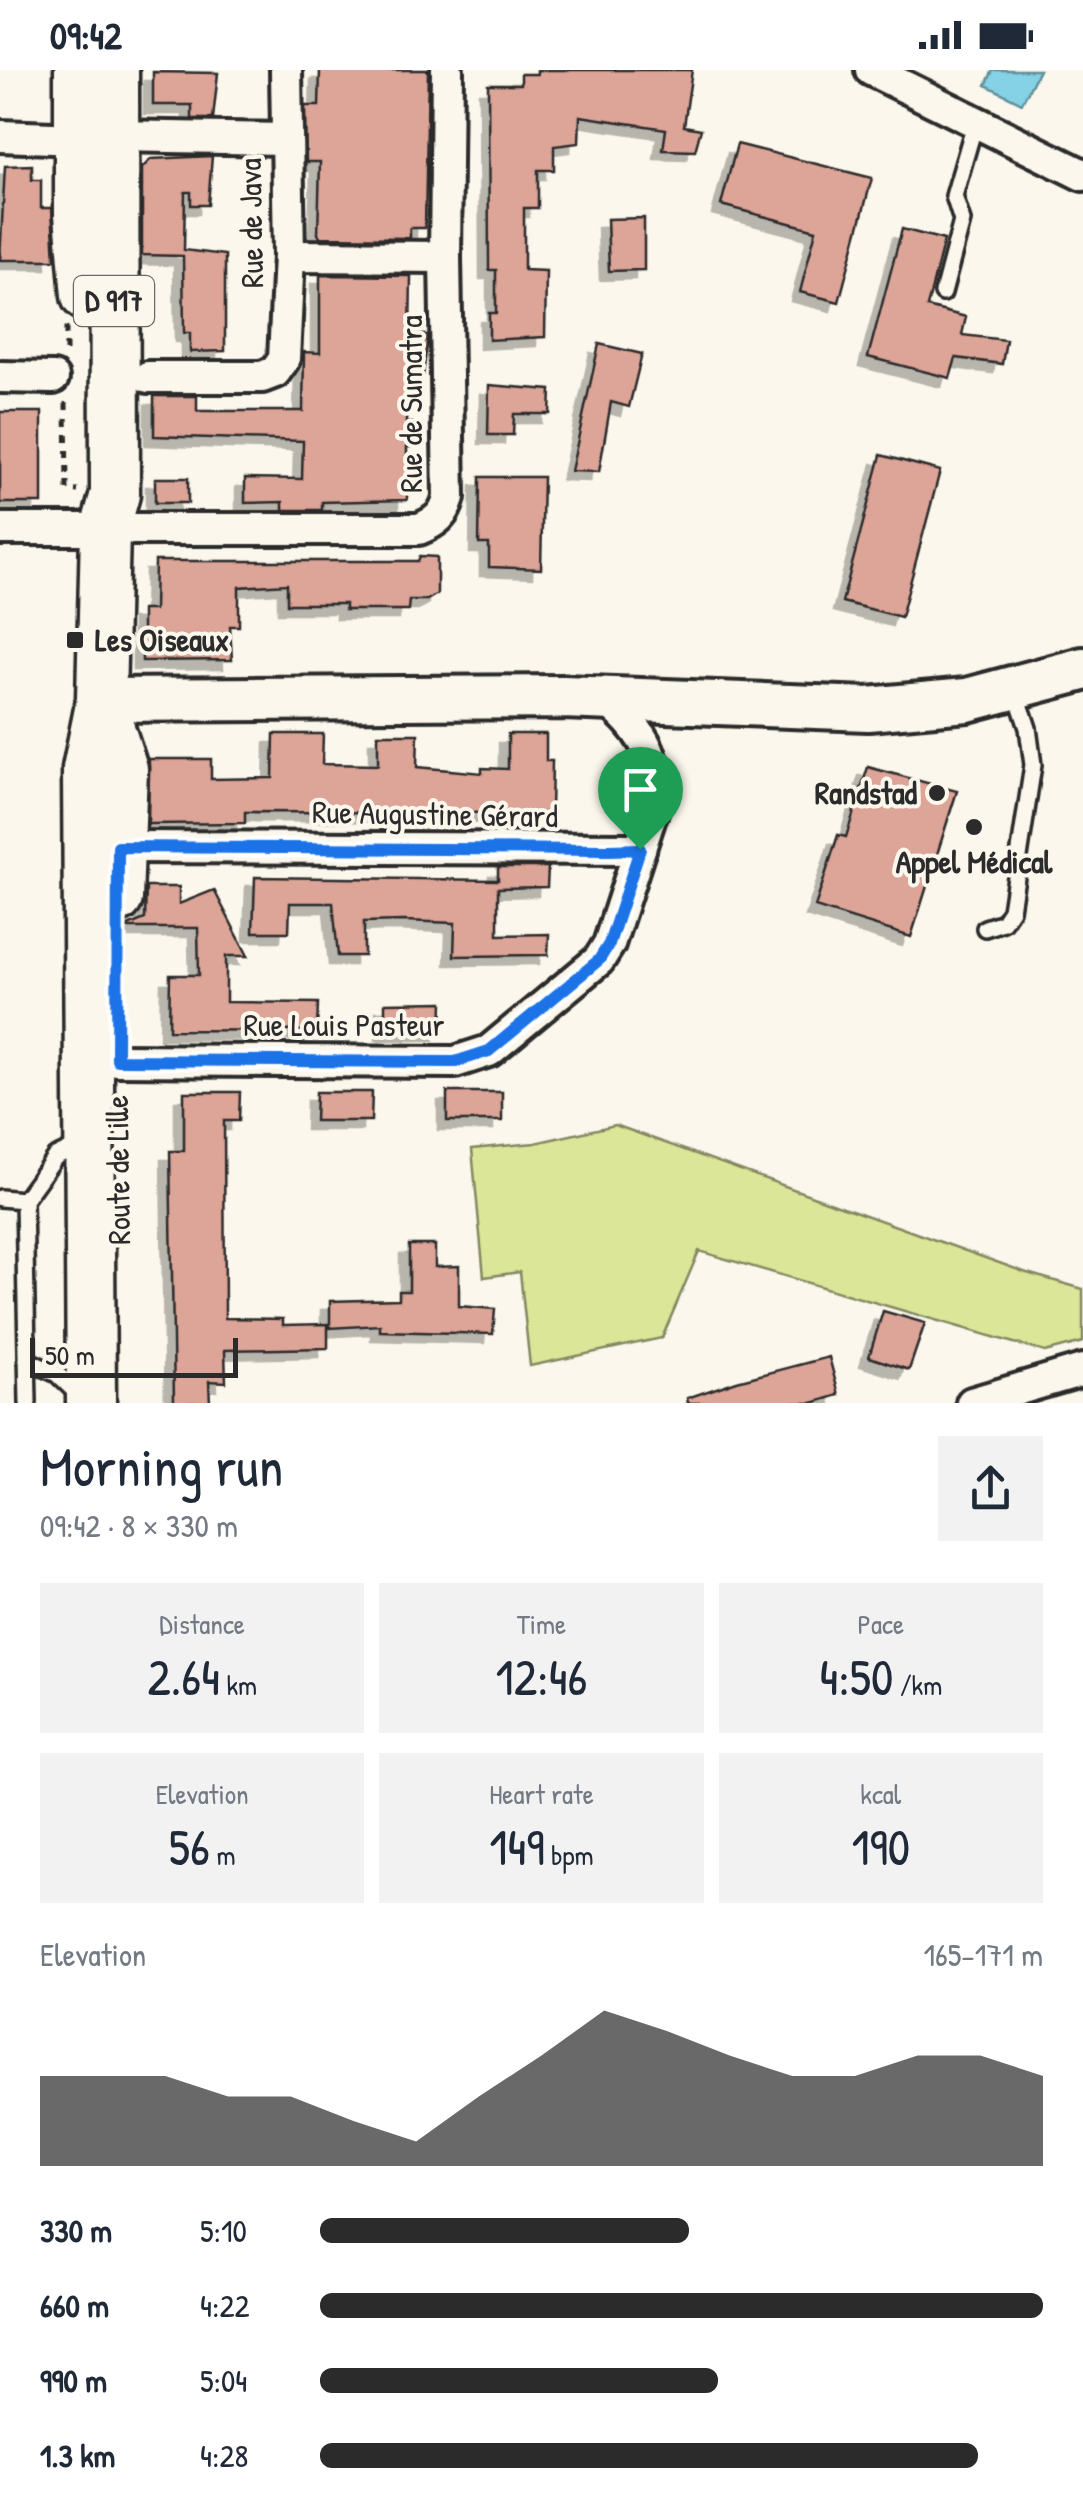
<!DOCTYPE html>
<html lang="en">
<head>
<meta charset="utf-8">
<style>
	:root { --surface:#fff; --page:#f2f2f3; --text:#1f2937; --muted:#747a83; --accent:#2b2b2b }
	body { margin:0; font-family:"Patrick Hand",sans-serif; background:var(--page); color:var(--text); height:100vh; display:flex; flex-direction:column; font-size:38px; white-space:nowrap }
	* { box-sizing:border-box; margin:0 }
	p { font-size:32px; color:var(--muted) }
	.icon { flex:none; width:55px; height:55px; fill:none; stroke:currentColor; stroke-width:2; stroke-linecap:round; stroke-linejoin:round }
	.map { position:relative; height:1333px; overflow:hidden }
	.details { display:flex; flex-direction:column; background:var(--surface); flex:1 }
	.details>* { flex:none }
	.scale { position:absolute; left:30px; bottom:25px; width:208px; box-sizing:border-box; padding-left:10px; border:5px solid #2b2b2b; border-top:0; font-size:28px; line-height:35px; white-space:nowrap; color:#2b2b2b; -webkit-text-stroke:8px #fbf7ec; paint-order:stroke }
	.pin { position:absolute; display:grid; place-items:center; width:85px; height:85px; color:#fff; margin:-102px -42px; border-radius:50% 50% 50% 0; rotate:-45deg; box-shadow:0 0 10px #0007 }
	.pin .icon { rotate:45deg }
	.round { display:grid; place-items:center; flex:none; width:105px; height:105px; border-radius:0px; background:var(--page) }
	.overview { display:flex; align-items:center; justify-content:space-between; height:170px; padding:0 40px }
	h1 { font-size:55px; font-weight:600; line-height:75px }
	.figures { display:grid; grid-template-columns:repeat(3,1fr); gap:15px; height:170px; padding:10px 40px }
	.figures div { display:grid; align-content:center; border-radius:0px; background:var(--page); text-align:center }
	.figures b { font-size:50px; font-weight:600 }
	.figures small { font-size:28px; font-weight:400 }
	.figures p { font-size:28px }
	.chart { height:280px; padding:20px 40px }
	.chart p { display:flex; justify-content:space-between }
	.chart svg { width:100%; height:180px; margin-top:10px; fill:var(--accent); opacity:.7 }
	ul { padding:0 40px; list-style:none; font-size:32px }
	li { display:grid; grid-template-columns:160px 120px 1fr; align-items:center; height:75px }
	li i { height:25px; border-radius:12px; background:var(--accent) }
	.status { display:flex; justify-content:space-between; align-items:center; height:70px; padding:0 50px; background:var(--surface); direction:ltr }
	.status svg { height:28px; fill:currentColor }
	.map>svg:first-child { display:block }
</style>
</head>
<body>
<div class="status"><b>09:42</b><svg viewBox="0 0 49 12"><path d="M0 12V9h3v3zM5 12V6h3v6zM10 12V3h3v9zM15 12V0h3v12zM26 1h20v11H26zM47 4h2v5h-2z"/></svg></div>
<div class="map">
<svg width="1083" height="1333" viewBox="0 0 1083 1333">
	<defs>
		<filter id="shadow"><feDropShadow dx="-9" dy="9" stdDeviation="0" flood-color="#0004"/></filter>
	</defs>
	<rect width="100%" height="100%" fill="#fbf7ec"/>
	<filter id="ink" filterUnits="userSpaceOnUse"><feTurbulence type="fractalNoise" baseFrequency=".01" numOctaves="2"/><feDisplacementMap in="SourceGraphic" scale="20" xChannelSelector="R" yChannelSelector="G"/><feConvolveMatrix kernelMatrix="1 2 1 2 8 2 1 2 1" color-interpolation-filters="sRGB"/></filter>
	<g filter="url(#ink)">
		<!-- green -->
		<polygon fill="#dbe698" stroke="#838862" stroke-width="2.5" points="615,1055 1027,1203 1083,1219 1083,1272 1045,1282 699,1181 662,1268 530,1296 520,1202 484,1207 472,1079 535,1073"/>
		<!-- water -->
		<polygon fill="#85d1e5" stroke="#618f9b" stroke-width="2.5" points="993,0 1039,0 1022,33 986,15"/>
		<!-- building -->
		<g fill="#dda498" stroke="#2b2b2b" stroke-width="2.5" filter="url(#shadow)">
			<polygon points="320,0 428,0 425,158 410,158 410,168 320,167 318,164 320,92 306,92 305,36 319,36"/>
			<polygon points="537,0 692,0 684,56 701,59 695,81 663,80 666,59 580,46 579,73 554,76 554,100 538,100 538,138 524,138 524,200 546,201 545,267 489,270 489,243 496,243 496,200 489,200 488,14 521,14 521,4 537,4"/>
			<polygon points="153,2 218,3 213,49 192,49 192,35 153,35"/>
			<polygon points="737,74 872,108 839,232 800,222 816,160 721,135"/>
			<polygon points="212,86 208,135 191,135 191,122 185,122 184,180 225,185 225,281 190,282 190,263 184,263 183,186 142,185 142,98 151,89"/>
			<polygon points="32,95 32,110 41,110 41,138 52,138 55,190 0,190 5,96"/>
			<polygon points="644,148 644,200 609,201 607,149"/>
			<polygon points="902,159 944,170 927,237 966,247 962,265 1006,270 1002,294 956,288 950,308 868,287"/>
			<polygon points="320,205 411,206 410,265 428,265 423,306 407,306 406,353 412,353 412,377 407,377 407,430 322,432 322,440 283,440 283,432 245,433 245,408 302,409 303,371 154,366 154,326 197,326 197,341 303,341 304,282 320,283"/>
			<polygon points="599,274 642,284 629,337 611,332 599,402 571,401"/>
			<polygon points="489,315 551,320 550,344 514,344 513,365 488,365"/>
			<rect x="0" y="342" width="42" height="91"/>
			<polygon points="881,385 940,401 901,547 842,532"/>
			<polygon points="480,407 543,407 541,499 489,497 489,474 479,474"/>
			<rect x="155" y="408" width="33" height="25"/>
			<polygon points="420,486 437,487 437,524 427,530 409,530 408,540 345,540 345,534 287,534 287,514 239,517 239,556 230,556 232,590 142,591 142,540 154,540 155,491 418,491"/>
			<polygon points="274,664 323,664 322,694 378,695 378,664 418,664 417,697 482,703 482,698 508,699 508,664 546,664 546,691 552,691 551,743 245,742 245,753 148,754 149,689 211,689 211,709 273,708"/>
			<polygon points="868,697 957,721 911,867 815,837 838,765 846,767"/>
			<polygon points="498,797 548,797 547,817 498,818 498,865 549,864 548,885 454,886 455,853 403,851 364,852 364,886 338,886 333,833 290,833 289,862 253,862 255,807 498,810"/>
			<polygon points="146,817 179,817 179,834 214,820 248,886 226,886 226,932 318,933 317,961 169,960 170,905 199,905 198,858 123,858 145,849"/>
			<polygon points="443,932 442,961 385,961 385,933"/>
			<polygon points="184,1022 240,1022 239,1051 224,1051 225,1248 283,1249 283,1255 328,1254 328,1278 225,1280 226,1312 209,1311 210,1333 174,1333 170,1081 184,1081"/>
			<polygon points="316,1022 372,1022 371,1051 315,1051"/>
			<rect x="447" y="1022" width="55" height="29"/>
			<polygon points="409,1175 435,1175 435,1197 459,1196 459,1236 495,1239 493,1264 380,1261 380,1255 330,1258 330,1231 399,1229 399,1221 409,1221"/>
			<polygon points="883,1241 925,1253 909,1300 869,1287"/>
			<polygon points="829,1287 839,1325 813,1333 688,1333 687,1328 737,1311"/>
		</g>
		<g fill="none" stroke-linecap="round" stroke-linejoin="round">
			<defs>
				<g id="lane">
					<polyline points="943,223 962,151 954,126 976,50"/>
					<polyline points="985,858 1003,852 1011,840 1033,695 1028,658 1015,619"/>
					<polyline points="105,1126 119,1154"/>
					<polyline points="0,1128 24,1130"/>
					<polyline points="27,1290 57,1304 81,1327"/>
					<polyline points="28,1333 24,1130 55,1087 82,1074"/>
				</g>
				<g id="street">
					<polyline points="871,0 1083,105"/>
					<polyline points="0,66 79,69"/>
					<polyline points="114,66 286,69"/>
					<polyline points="289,186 445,187"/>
					<polyline points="0,307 53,308"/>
					<polyline points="148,307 262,307 275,302 284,289 289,186 286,0"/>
					<path d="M0,459H419C436,452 445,445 449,427L445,187L447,0"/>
					<polyline points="118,777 640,779"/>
					<path d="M117,990L455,992L489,981L599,890L609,874L656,729C658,684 640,657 605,629"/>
					<polyline points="972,1333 1083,1300"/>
				</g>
				<polyline id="secondary" points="101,630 563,627 868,639 967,630 1083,599"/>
				<g id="primary">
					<polyline points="79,0 79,144 86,226"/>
					<polyline points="102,634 123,699 118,828"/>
					<polyline points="91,1333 87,699 101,630 105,460 115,424 114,0"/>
				</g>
			</defs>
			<!-- lane casing -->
			<use href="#lane" stroke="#2b2b2b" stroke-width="22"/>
			<!-- street casing -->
			<use href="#street" stroke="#2b2b2b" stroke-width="38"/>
			<!-- secondary casing -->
			<use href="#secondary" stroke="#2b2b2b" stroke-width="50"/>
			<!-- primary casing -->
			<use href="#primary" stroke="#2b2b2b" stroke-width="55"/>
			<!-- path -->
			<g stroke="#2b2b2b" stroke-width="5" stroke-dasharray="8 8" stroke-linecap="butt">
				<polyline points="66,281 66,257"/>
				<polyline points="66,332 67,420 78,421"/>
			</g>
			<!-- lane -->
			<use href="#lane" stroke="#fbf7ec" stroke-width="15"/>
			<!-- street -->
			<use href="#street" stroke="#fbf7ec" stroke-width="30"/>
			<!-- secondary -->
			<use href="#secondary" stroke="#fbf7ec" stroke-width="42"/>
			<!-- primary -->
			<use href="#primary" stroke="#fbf7ec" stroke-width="48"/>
		</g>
	</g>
	<g fill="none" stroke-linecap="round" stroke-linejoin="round" filter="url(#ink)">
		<defs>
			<polygon id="route" points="118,777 610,780 640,779 609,874 599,890 489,981 455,992 117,990"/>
		</defs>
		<!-- route casing -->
		<use href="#route" stroke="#fff" stroke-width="20"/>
		<!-- route -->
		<use href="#route" stroke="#1a73e8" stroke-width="12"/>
	</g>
	<!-- markers -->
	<g fill="#2b2b2b" stroke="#fbf7ec" stroke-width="4">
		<rect x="65" y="560" width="20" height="20" rx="5"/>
		<circle cx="937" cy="723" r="10"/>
		<circle cx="974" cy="757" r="10"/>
	</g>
	<g text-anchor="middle" stroke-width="8" stroke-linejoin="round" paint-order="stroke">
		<!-- shield labels -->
		<rect fill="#fbf7ec" stroke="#696865" stroke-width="2.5" x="74" y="206" width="80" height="50" rx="8"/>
		<g font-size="30" font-weight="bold" fill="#2b2b2b">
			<text x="114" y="241">D 917</text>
		</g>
		<!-- street labels -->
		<g font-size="32" fill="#2b2b2b" stroke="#fbf7ec">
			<text transform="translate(251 153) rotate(-91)" y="11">Rue de Java</text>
			<text transform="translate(411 334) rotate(-90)" y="11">Rue de Sumatra</text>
			<text transform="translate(435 744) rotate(1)" y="11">Rue Augustine Gérard</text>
			<text x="344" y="966">Rue Louis Pasteur</text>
			<text transform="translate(118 1100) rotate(-91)" y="11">Route de Lille</text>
		</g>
		<!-- poi labels -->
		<g font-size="32" font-weight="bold" fill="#2b2b2b" stroke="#fbf7ec" text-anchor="start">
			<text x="95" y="581">Les Oiseaux</text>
			<text x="917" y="734" text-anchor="end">Randstad</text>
			<text x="974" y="803" text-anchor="middle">Appel Médical</text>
		</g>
	</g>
</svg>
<div class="scale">50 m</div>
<div class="pin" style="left:640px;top:779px;background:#1e9e55"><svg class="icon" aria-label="arrive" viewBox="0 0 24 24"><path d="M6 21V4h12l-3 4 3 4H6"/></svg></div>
</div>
<section class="details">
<div class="overview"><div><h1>Morning run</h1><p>09:42 · 8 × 330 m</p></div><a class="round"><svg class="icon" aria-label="share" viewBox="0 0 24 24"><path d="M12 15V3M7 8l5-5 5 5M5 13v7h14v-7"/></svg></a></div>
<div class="figures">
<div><p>Distance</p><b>2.64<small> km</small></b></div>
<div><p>Time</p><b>12:46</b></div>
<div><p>Pace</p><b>4:50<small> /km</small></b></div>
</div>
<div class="figures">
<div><p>Elevation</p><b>56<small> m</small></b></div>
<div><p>Heart rate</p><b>149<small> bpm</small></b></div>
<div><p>kcal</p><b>190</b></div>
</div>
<div class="chart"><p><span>Elevation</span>165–171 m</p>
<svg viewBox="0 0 160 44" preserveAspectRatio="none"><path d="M0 44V22L10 22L20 22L30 27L40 27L50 33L60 38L70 27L80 17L90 6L100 11L110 17L120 22L130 22L140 17L150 17L160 22V44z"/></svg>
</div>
<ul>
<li><b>330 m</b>5:10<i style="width:51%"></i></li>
<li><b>660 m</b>4:22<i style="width:100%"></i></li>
<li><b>990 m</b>5:04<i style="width:55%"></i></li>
<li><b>1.3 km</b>4:28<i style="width:91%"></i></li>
</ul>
</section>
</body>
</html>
